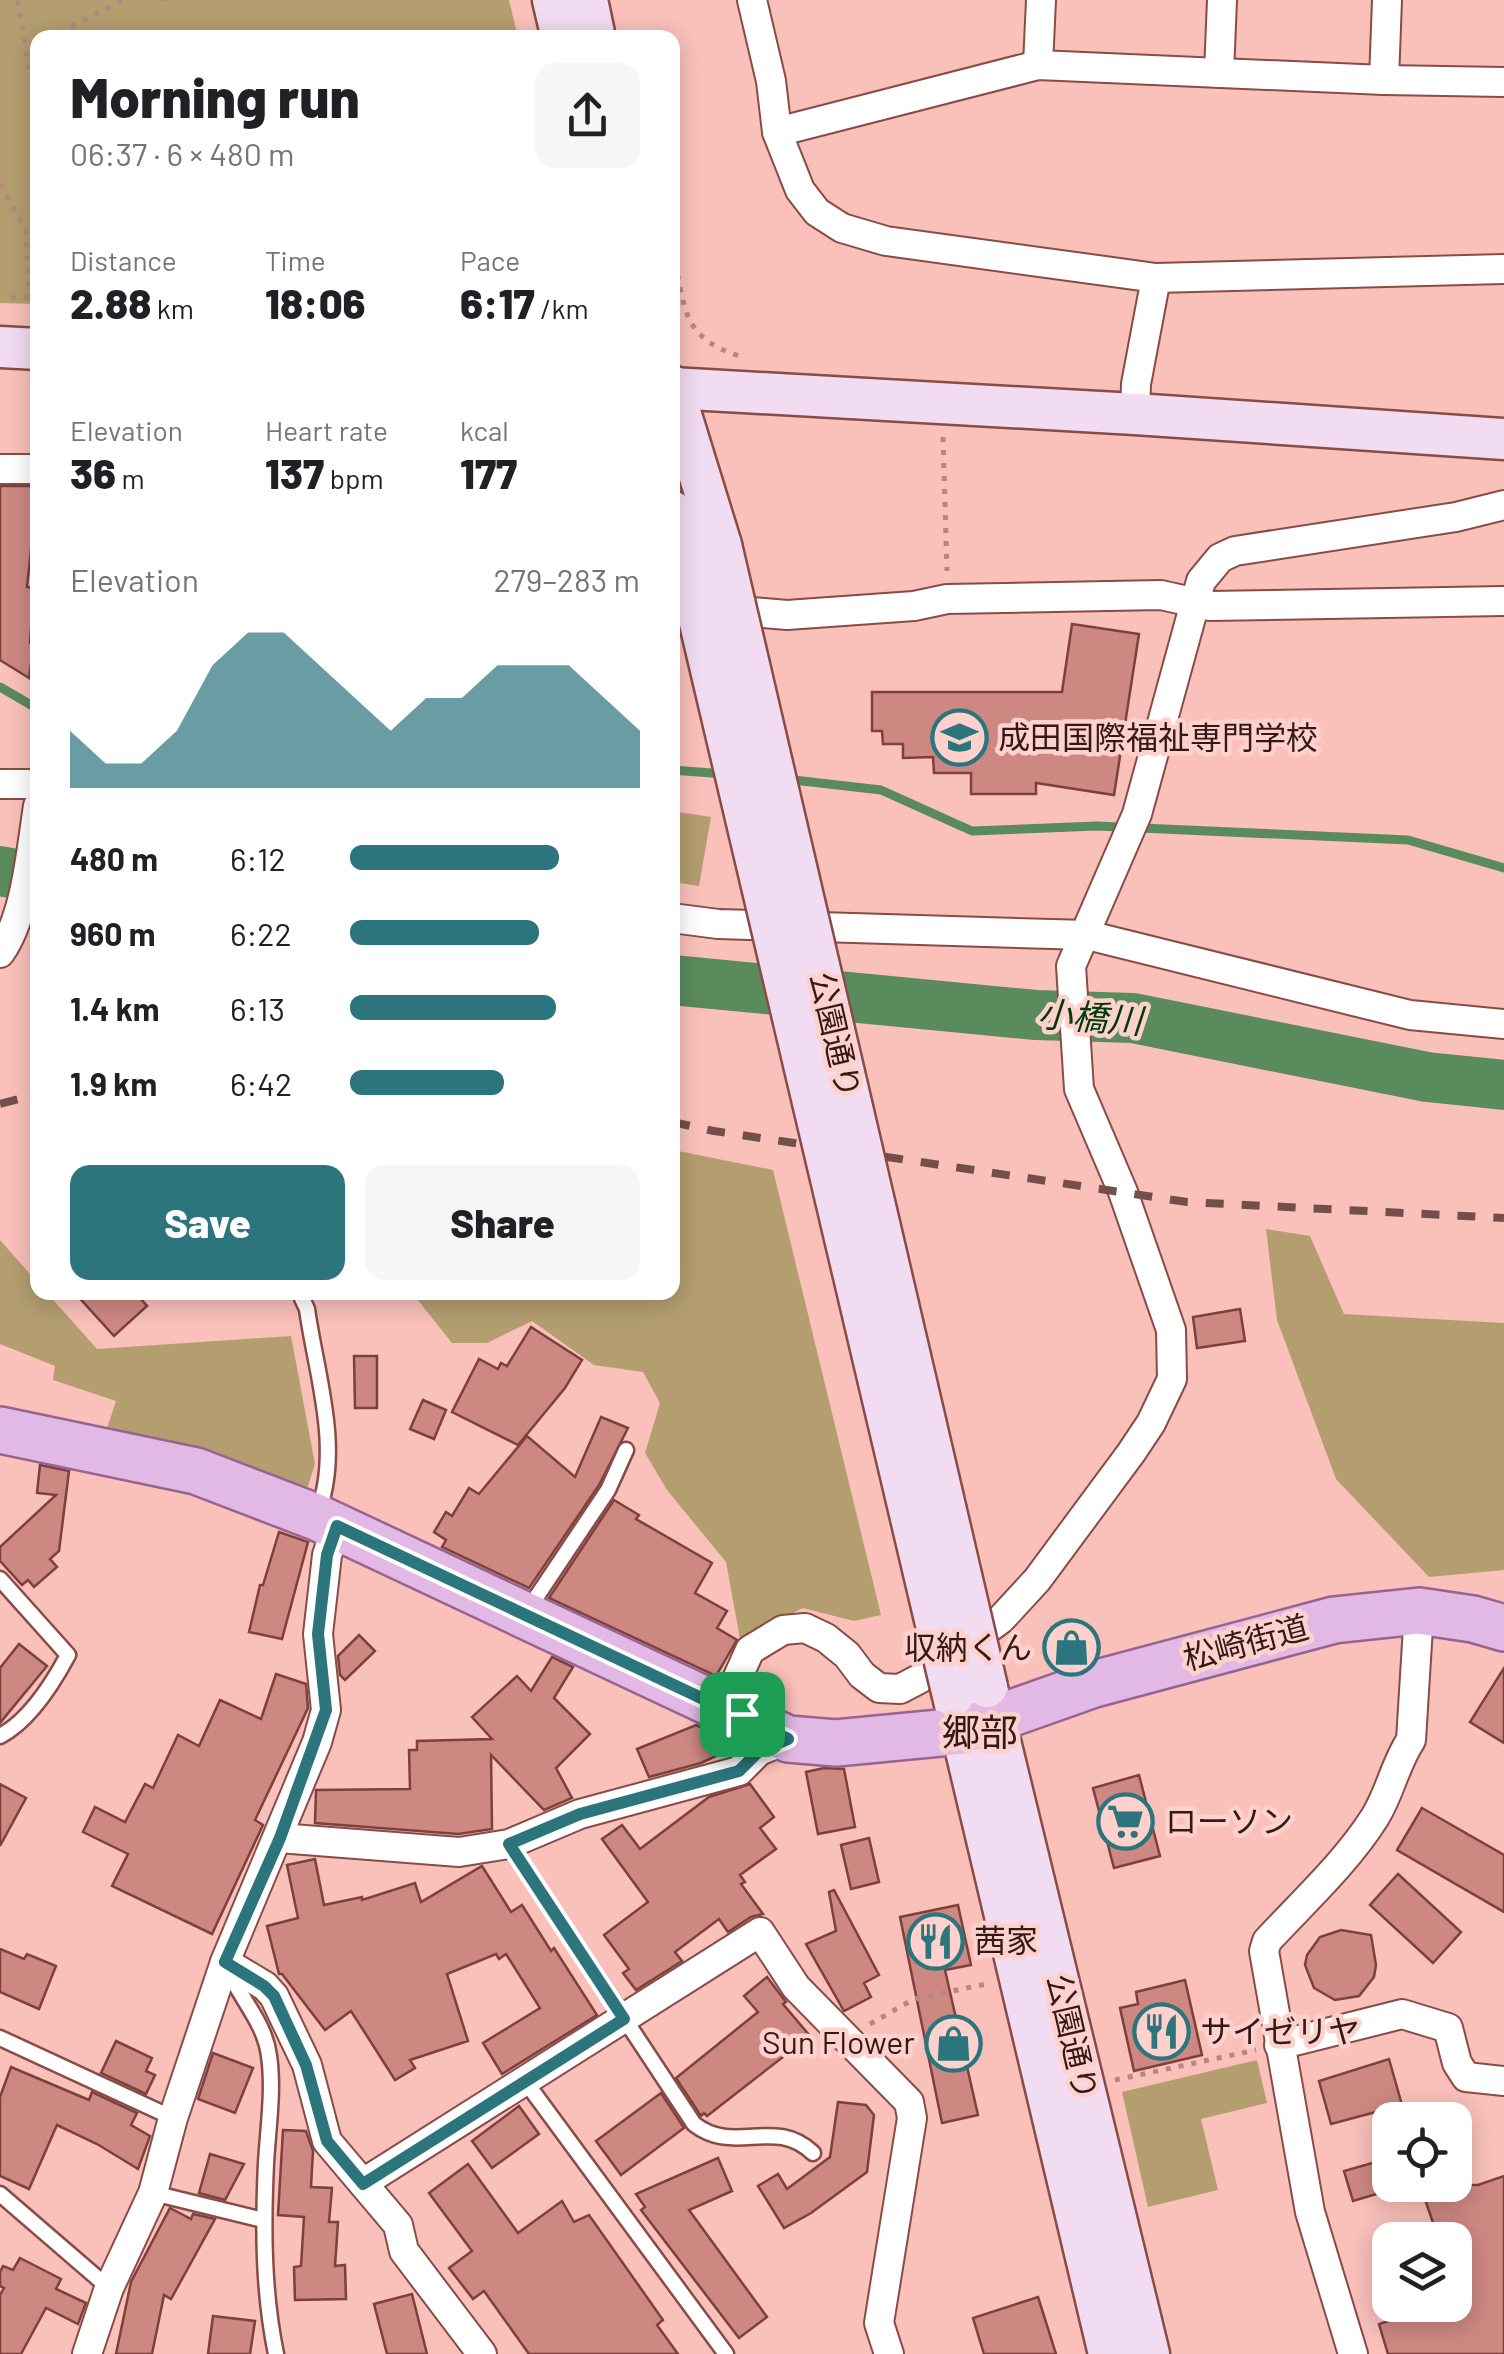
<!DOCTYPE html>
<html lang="en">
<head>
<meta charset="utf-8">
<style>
	:root { --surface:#fff; --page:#f6f6f6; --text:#202124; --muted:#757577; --accent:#2c757d }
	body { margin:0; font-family:Barlow,"Noto Sans JP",sans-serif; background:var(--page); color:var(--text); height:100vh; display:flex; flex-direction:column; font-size:38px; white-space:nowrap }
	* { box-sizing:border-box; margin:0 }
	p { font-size:32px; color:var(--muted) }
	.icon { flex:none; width:55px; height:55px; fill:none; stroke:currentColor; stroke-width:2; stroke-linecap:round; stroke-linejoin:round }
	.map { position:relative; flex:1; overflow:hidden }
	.drawer { position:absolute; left:30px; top:30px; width:650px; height:1270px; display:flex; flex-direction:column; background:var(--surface); border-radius:20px; box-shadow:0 5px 25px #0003 }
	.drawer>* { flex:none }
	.buttons { position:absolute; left:1372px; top:2102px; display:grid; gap:20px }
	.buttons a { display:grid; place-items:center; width:100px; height:100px; border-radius:20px; background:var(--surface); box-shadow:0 5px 25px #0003; font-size:50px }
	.pin { position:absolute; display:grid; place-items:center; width:85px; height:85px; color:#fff; margin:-42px; border-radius:20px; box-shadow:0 5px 15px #0006 }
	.round { display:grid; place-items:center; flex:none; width:105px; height:105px; border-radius:20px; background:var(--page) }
	.overview { display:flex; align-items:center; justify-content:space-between; height:170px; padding:0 40px }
	h1 { font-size:55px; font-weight:800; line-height:75px }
	.metrics { display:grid; grid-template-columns:repeat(3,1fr); gap:15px; height:170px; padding:10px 40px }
	.metrics div { display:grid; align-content:center }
	.metrics b { font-size:42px; font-weight:800 }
	.metrics small { font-size:28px; font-weight:400 }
	.metrics p { font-size:28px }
	.chart { height:280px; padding:20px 40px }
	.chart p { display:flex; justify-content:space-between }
	.chart svg { width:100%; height:180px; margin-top:10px; fill:var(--accent); opacity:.7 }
	.action { display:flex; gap:20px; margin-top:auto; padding:20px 40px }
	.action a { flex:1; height:115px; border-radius:20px; background:var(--accent); color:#fff; font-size:40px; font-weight:800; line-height:115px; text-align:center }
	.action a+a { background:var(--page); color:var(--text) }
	ul { padding:0 40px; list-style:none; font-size:32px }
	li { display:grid; grid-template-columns:160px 120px 1fr; align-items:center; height:75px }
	li i { height:25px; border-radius:12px; background:var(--accent) }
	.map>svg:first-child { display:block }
</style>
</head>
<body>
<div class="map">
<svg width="1504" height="2354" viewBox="0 0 1504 2354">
	<rect width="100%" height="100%" fill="#fac0ba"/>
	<!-- green -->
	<g fill="#b49e70">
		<polygon points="0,0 509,0 518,37 38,38 37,304 0,303"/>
		<polygon points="672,811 711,817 699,886 673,882"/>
		<polygon points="673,1150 773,1170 881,1615 854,1621 803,1608 740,1639 726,1562 667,1490 645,1453 660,1403 643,1372 594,1365 532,1321 487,1343 452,1343 413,1294 408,1293 672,1292"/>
		<polygon points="1266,1229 1310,1236 1344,1314 1504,1323 1504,1570 1429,1577 1336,1479 1277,1320"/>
		<polygon points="0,1240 37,1282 38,1292 47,1293 97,1349 291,1336 315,1464 306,1492 105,1434 116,1401 53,1380 55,1366 0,1344"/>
		<polygon points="1257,2060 1267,2103 1201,2119 1218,2190 1148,2207 1122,2092"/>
	</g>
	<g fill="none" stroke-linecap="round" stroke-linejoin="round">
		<!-- stream -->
		<g stroke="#5a8b5c" stroke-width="9">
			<polyline points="0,687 38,709"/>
			<polyline points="672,770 725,774"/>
			<polyline points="785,779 881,790 972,831 1097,826 1408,840 1504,868"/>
		</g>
		<!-- river -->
		<g stroke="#5a8b5c" stroke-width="50">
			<polyline points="0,871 38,878"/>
			<polyline points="672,980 1036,1015 1133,1018 1427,1077 1504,1085"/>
		</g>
	</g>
	<!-- building -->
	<g fill="#ce8882" stroke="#7d403c" stroke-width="2.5">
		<polygon points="0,486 38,486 27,587 34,588 30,643 34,643 29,678 0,660"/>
		<polygon points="1072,624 1139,634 1114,795 1036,783 1036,794 971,794 971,773 934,773 933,757 903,758 903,744 883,744 882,731 872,731 872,692 1062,692"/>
		<polygon points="74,1292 135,1292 147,1306 114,1336"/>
		<polygon points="1240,1309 1245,1341 1197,1348 1193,1317"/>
		<polygon points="531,1327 582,1360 565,1388 518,1445 452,1412 479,1359 498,1369 501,1363 507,1366"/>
		<polygon points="354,1356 377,1356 377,1408 355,1408"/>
		<polygon points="423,1400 446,1410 434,1439 410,1429"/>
		<polygon points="601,1417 628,1428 599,1485 529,1588 442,1547 446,1540 434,1532 446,1512 452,1516 469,1488 479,1494 527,1436 575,1477"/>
		<polygon points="40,1465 69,1471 59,1551 50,1559 57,1567 34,1587 28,1580 22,1585 0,1561 0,1547 56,1495 37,1493"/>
		<polygon points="614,1500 639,1515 636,1519 712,1563 695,1593 727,1611 717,1628 737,1640 716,1676 549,1598"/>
		<polygon points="279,1532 308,1542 282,1639 249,1632 260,1585 263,1585"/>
		<polygon points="359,1635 375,1651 345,1680 340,1675 338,1656"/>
		<polygon points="19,1644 47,1666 0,1723 0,1668"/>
		<polygon points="552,1657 573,1667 554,1698 590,1734 556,1768 572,1798 544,1810 491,1755 492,1829 458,1834 315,1823 316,1790 410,1789 409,1750 417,1750 417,1741 492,1739 472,1717 517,1676 531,1691"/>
		<polygon points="1504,1668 1504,1743 1470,1722"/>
		<polygon points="276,1674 306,1684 308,1708 255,1820 263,1825 212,1934 112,1886 128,1854 83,1832 95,1807 125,1822 145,1784 153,1788 178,1735 199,1746 220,1700 261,1719"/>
		<polygon points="696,1725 740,1745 701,1763 649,1777 637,1749"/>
		<polygon points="824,1768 844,1769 855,1827 818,1834 806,1772"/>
		<polygon points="1139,1775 1160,1856 1114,1868 1093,1788"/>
		<polygon points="0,1784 26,1798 0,1846"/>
		<polygon points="750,1784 774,1817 760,1828 776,1849 740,1875 745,1882 741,1884 763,1914 751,1917 728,1932 719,1919 675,1952 682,1961 636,1990 623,1973 629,1969 604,1935 648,1902 602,1839 622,1825 640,1849 709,1797"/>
		<polygon points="1422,1808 1504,1855 1504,1912 1397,1850"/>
		<polygon points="869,1838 879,1882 851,1889 841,1845"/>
		<polygon points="315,1859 324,1905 362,1897 362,1900 415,1883 421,1902 482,1866 511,1912 522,1905 551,1951 554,1948 597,2015 502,2074 483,2043 540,2008 506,1954 499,1959 496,1954 447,1974 468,2041 410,2060 415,2068 395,2080 351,2011 325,2030 282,1974 279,1974 267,1926 298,1918 287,1865"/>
		<polygon points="1398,1874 1461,1932 1433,1963 1370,1905"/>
		<polygon points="834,1890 879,1975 864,1983 871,1997 844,2011 806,1944 836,1931 829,1892"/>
		<polygon points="958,1905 971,1965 945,1970 978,2115 942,2123 900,1917"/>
		<polygon points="1341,1930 1371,1935 1376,1965 1374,1977 1359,1996 1335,2000 1314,1988 1305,1965 1307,1955 1320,1937"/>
		<polygon points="0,1949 24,1959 27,1954 56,1966 39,2009 0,1992"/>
		<polygon points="767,1977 786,2002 783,2004 810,2036 707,2116 704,2113 701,2116 676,2078 758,2012 744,1996"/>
		<polygon points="1185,1980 1202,2055 1134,2071 1120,2008 1138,2004 1136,1992"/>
		<polygon points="116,2041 152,2058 146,2071 155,2075 146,2094 101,2073"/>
		<polygon points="213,2053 253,2068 235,2113 198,2099"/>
		<polygon points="1389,2059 1402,2105 1331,2124 1319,2081"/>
		<polygon points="11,2067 89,2100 92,2092 137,2113 131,2125 150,2136 138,2169 97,2144 57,2125 29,2189 0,2176 0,2097"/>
		<polygon points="661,2093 684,2128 621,2175 596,2141"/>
		<polygon points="838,2102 866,2105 874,2115 867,2172 811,2213 784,2228 758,2186 778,2174 787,2189 830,2157"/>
		<polygon points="519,2106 539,2134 492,2168 472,2141"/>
		<polygon points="283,2130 306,2131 313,2151 311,2187 332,2188 329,2222 338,2222 335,2266 345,2265 346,2299 295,2300 294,2267 301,2266 304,2217 278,2215"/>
		<polygon points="210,2154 244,2164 225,2200 199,2193"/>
		<polygon points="718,2158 732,2191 689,2210 767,2317 739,2338 641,2210 645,2207 636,2194"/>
		<polygon points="1390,2158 1390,2190 1353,2201 1344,2171"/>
		<polygon points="468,2164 518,2233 562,2201 574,2222 589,2215 663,2320 657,2325 678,2354 529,2354 484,2291 473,2299 449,2268 472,2251 429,2193"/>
		<polygon points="1504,2176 1504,2354 1388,2354 1379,2324 1442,2305 1455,2305 1455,2240 1439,2240 1420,2185 1478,2185"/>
		<polygon points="170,2208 191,2219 193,2214 215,2219 171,2299 164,2295 152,2354 116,2354 131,2282"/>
		<polygon points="20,2258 61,2279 56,2289 86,2303 78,2324 46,2308 21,2354 0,2354 0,2295 4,2288 0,2286 0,2272 3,2266 13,2270"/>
		<polygon points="412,2294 427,2354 387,2354 374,2304"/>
		<polygon points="1038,2297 1056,2354 984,2354 973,2318"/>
		<polygon points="213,2316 255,2321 250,2354 208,2354"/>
	</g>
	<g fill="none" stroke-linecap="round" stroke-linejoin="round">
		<defs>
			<g id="lane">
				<path d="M299,1292L307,1309C316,1374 342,1447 318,1512"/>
				<path d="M0,1579L68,1655C53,1683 29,1721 0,1736"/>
				<polyline points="527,1611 608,1490 626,1450"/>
				<path d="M509,1844L694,2124C735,2156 774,2116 813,2153"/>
				<path d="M227,1967C239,1998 265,2022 269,2056C274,2090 268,2128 266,2163C263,2227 263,2291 276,2354"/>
				<polyline points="0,2038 173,2118"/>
				<polyline points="525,2081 726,2354"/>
				<polyline points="153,2193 263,2220"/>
				<polyline points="0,2194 109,2288"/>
			</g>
			<g id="street">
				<polyline points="752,0 771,81 777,132 800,190 817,212 842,228 886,241 1156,278 1504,269"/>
				<polyline points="1038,65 1041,0"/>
				<polyline points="1219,73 1222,0"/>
				<polyline points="1384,80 1387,0"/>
				<polyline points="777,132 1038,65 1384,80 1504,82"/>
				<polyline points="1135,414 1136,384 1156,278"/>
				<polyline points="0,469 38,469"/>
				<polyline points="672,605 787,615 914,606 947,599 1161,595 1210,606 1504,601"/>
				<polyline points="0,784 38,784"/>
				<polyline points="672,918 718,924 1087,935 1410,1015 1504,1024"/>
				<path d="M0,953C26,917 31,850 38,806"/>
				<polyline points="742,1714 736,1699 737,1679 750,1650 783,1630 805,1628 826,1638 847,1655 862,1675 879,1688 900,1689 921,1678 1001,1619 1037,1580 1131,1453 1151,1423 1172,1379 1171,1330 1123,1192 1079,1089 1071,966 1137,814 1201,581 1220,558 1235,551 1456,517 1504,505"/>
				<polyline points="279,1838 459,1852 509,1844 580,1814 739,1771 759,1751 788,1739"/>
				<polyline points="225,1962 265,1986 274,1996 307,2065 327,2141 398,2225 404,2251 482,2354"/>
				<polyline points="1279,2045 1402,2014 1448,2028 1457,2063 1466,2077 1504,2081"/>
				<polyline points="363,2183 760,1932 796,1987 909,2102 912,2118 879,2323 889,2354"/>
				<polyline points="87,2354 109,2288 153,2193 173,2118 225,1962 317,1742 326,1710 318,1634 327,1555 337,1526"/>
				<path d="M1353,2354L1310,2212L1264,1951L1267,1941C1303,1902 1346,1863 1375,1817C1390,1793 1395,1764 1411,1740L1419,1611"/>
			</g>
			<g id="secondary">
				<polyline points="553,0 562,38"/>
				<polyline points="587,0 595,38"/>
				<polyline points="0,347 38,349"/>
				<polyline points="672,386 721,545"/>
				<polyline points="672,388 1135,414 1504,439"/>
				<polyline points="672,511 684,555"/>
				<polyline points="987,1688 1149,2354"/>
				<polyline points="954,1700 1109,2354"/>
			</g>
			<polyline id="primary" points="0,1430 196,1471 316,1517 788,1739 836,1743 961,1731 1094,1684 1334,1620 1419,1611 1473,1619 1504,1628"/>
		</defs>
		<!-- lane casing -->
		<use href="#lane" stroke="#894b46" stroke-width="19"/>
		<!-- street casing -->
		<use href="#street" stroke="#894b46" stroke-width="32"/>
		<!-- secondary casing -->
		<use href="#secondary" stroke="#894b46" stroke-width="45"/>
		<!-- primary casing -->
		<use href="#primary" stroke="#986391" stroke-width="50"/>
		<!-- path -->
		<g stroke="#b68782" stroke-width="5" stroke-dasharray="5 8" stroke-linecap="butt">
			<polyline points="18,0 38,126"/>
			<polyline points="164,0 164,1"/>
			<polyline points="71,26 80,38"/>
			<polyline points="66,38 71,26 124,0"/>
			<polyline points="0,184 26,231 29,297"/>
			<path d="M672,249C686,305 678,336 739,356"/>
			<polyline points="11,298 29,297 38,289"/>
			<polyline points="943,437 947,571"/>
			<polyline points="870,2024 914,1999 986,1984"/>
			<polyline points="1115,2080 1256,2050"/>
		</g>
		<!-- lane -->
		<use href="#lane" stroke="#fff" stroke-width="14"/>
		<!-- street -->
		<use href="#street" stroke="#fff" stroke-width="28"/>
		<!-- secondary -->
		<use href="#secondary" stroke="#f1dcf2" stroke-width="40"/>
		<!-- primary -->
		<use href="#primary" stroke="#e2b9e4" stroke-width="45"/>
		<!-- rail -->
		<g stroke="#734f4b" stroke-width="8" stroke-dasharray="18 18" stroke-linecap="butt">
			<polyline points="0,1104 38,1094"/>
			<polyline points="672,1122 714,1131 1187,1202 1504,1218"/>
		</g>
		<defs>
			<g id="secondary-bridge">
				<polyline points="721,545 987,1687"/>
				<polyline points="684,555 953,1696"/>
			</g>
		</defs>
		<!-- secondary-bridge casing -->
		<use href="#secondary-bridge" stroke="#894b46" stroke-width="45" stroke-linecap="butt"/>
		<!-- secondary-bridge -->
		<use href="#secondary-bridge" stroke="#f1dcf2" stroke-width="40"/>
	</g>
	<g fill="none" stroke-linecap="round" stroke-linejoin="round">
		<defs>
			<polygon id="route" points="337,1526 788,1739 759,1751 739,1771 580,1814 509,1844 624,2019 363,2184 327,2141 306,2065 274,1996 264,1986 225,1962 280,1838 326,1710 318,1634 327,1555"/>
		</defs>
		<!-- route casing -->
		<use href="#route" stroke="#fff" stroke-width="20"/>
		<!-- route -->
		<use href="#route" stroke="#2c757d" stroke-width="12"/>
	</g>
	<!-- icons -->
	<defs>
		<symbol id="school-ring" viewBox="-11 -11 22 22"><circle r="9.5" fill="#fed1cc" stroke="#2c757d" stroke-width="1.5"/><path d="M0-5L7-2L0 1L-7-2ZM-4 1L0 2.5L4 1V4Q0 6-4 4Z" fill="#2c757d"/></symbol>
		<symbol id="shop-ring" viewBox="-11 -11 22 22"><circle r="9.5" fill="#fed1cc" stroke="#2c757d" stroke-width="1.5"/><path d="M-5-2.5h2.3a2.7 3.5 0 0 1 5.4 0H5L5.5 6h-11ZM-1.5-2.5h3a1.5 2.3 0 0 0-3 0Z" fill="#2c757d"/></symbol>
		<symbol id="supermarket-ring" viewBox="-11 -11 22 22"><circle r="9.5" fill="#fed1cc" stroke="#2c757d" stroke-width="1.5"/><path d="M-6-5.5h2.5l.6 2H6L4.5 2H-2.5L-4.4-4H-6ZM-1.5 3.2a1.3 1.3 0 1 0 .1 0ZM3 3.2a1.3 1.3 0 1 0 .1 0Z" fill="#2c757d"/></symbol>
		<symbol id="restaurant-ring" viewBox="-11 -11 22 22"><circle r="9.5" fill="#fed1cc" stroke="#2c757d" stroke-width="1.5"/><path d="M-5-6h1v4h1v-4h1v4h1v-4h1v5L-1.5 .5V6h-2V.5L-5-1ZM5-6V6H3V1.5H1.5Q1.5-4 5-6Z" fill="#2c757d"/></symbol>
	</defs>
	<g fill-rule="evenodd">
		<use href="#school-ring" x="928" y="706" width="63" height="63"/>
		<use href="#shop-ring" x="1040" y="1616" width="63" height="63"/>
		<use href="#supermarket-ring" x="1094" y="1790" width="63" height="63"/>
		<use href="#restaurant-ring" x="904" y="1910" width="63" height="63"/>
		<use href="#restaurant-ring" x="1130" y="2000" width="63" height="63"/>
		<use href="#shop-ring" x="922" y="2012" width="63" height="63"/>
	</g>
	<g text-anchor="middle" stroke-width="9" stroke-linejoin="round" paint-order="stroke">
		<!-- poi labels -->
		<g font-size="32" fill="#331917" stroke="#fed1cc" text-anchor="start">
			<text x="998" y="749">成田国際福祉専門学校</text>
			<text x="1032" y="1659" text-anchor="end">収納くん</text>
			<text x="1165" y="1833">ローソン</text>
			<text x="974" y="1952">茜家</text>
			<text x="1200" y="2043">サイゼリヤ</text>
			<text x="915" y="2054" text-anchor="end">Sun Flower</text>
		</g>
		<!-- street labels -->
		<g font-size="32" fill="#331917" stroke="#fed1cc">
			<text transform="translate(835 1035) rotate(77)" y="11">公園通り</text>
			<text transform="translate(1246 1643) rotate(-15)" y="11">松崎街道</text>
			<text transform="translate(1072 2037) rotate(77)" y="11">公園通り</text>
		</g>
		<!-- water labels -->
		<g font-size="35" font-style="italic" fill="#013b0b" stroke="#fed1cc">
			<text transform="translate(1090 1018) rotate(4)" y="12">小橋川</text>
		</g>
		<!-- quarter labels -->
		<g font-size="38" fill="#331917" stroke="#fed1cc">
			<text x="980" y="1746">郷部</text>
		</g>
	</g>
</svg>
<div class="buttons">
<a><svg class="icon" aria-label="locate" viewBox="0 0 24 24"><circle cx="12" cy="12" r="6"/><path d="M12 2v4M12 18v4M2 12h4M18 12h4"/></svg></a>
<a><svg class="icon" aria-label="layers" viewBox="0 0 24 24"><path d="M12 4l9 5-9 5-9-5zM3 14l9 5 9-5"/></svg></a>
</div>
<div class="pin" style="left:742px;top:1714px;background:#1e9e55"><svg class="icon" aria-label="arrive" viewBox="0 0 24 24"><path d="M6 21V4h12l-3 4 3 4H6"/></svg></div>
<section class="drawer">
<div class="overview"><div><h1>Morning run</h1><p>06:37 · 6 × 480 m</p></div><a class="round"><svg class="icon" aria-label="share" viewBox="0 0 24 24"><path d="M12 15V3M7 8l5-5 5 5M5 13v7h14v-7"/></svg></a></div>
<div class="metrics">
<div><p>Distance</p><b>2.88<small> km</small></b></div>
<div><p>Time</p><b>18:06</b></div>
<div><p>Pace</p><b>6:17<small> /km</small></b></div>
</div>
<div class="metrics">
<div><p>Elevation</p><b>36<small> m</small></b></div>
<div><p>Heart rate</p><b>137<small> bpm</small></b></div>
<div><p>kcal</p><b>177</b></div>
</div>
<div class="chart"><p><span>Elevation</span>279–283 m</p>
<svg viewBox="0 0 160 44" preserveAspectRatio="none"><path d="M0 44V30L10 38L20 38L30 30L40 14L50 6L60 6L70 14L80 22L90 30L100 22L110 22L120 14L130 14L140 14L150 22L160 30V44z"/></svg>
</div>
<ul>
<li><b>480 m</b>6:12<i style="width:72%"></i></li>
<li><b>960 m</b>6:22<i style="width:65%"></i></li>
<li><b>1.4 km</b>6:13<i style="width:71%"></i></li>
<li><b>1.9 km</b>6:42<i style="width:53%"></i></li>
</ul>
<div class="action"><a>Save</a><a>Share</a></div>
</section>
</div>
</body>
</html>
